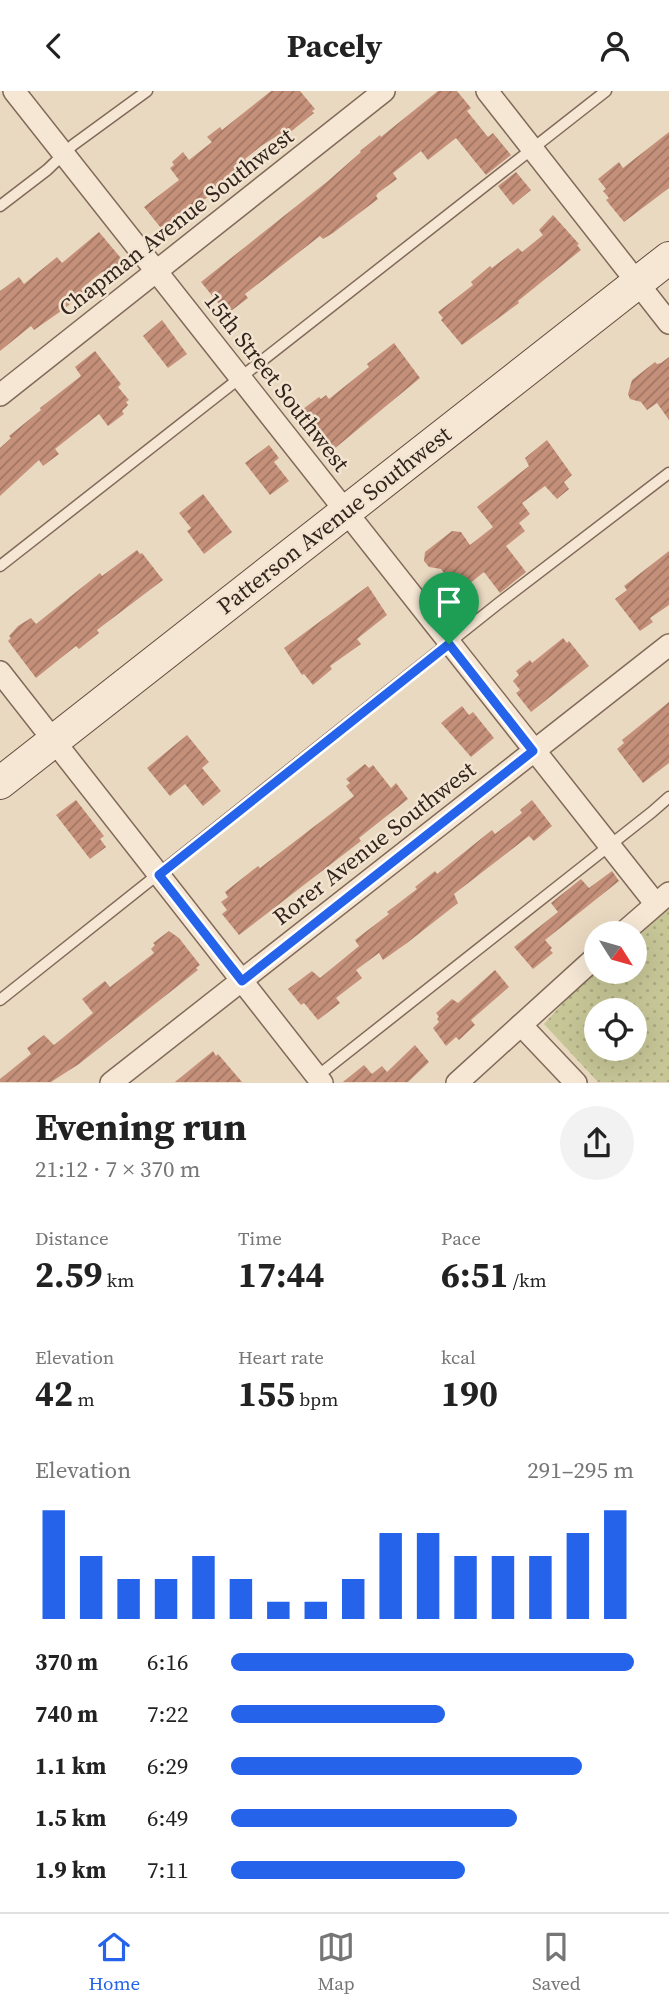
<!DOCTYPE html>
<html lang="en">
<head>
<meta charset="utf-8">
<style>
	:root { --surface:#fff; --page:#f2f2f2; --text:#222; --muted:#767676; --line:#e0e0e0; --accent:#2563eb }
	body { margin:0; font-family:"Source Serif 4",serif; background:var(--page); color:var(--text); height:100vh; display:flex; flex-direction:column; font-size:26px; white-space:nowrap }
	* { box-sizing:border-box; margin:0 }
	p { font-size:23px; color:var(--muted) }
	.icon { flex:none; width:38px; height:38px; fill:none; stroke:currentColor; stroke-width:2; stroke-linecap:round; stroke-linejoin:round }
	.map { position:relative; height:992px; overflow:hidden }
	.side { display:flex; flex-direction:column; background:var(--surface); flex:1 }
	.side>* { flex:none }
	.needle { width:46px; rotate:127deg }
	.fabs { position:absolute; left:584px; top:830px; display:grid; gap:14px }
	.fabs a { display:grid; place-items:center; width:63px; height:63px; border-radius:50%; background:var(--surface); box-shadow:0 7px 28px #0002; font-size:35px }
	.pin { position:absolute; display:grid; place-items:center; width:60px; height:60px; color:#fff; margin:-72px -30px; border-radius:50% 50% 50% 0; rotate:-45deg; box-shadow:0 0 7px #0007 }
	.pin .icon { rotate:45deg }
	.round { display:grid; place-items:center; flex:none; width:74px; height:74px; border-radius:37px; background:var(--page) }
	.overview { display:flex; align-items:center; justify-content:space-between; height:119px; padding:0 35px }
	h1 { font-size:38px; font-weight:700; line-height:52px }
	.stats { display:grid; grid-template-columns:repeat(3,1fr); gap:10px; height:119px; padding:7px 35px }
	.stats div { display:grid; align-content:center }
	.stats b { font-size:35px; font-weight:700 }
	.stats small { font-size:19px; font-weight:400 }
	.stats p { font-size:19px }
	.chart { height:196px; padding:14px 35px }
	.chart p { display:flex; justify-content:space-between }
	.chart svg { width:100%; height:126px; margin-top:7px; stroke:var(--accent); stroke-width:6 }
	ul { padding:0 35px; list-style:none; font-size:23px }
	li { display:grid; grid-template-columns:112px 84px 1fr; align-items:center; height:52px }
	li i { height:18px; border-radius:9px; background:var(--accent) }
	header { display:flex; justify-content:space-between; align-items:center; height:91px; padding:0 35px; background:var(--surface); font-size:32px; font-weight:700 }
	.menu { display:flex; justify-content:space-around; align-items:center; height:98px; border-top:2px solid var(--line); background:var(--surface); font-size:19px; color:var(--muted) }
	.menu a { display:grid; justify-items:center; gap:4px }
	.menu .active { color:var(--accent) }
	.map>svg:first-child { display:block }
</style>
</head>
<body>
<header><svg class="icon" aria-label="back" viewBox="0 0 24 24"><path d="M15 5l-7 7 7 7"/></svg>Pacely<svg class="icon" aria-label="person" viewBox="0 0 24 24"><circle cx="12" cy="8" r="4"/><path d="M4 21q1-7 8-7t8 7"/></svg></header>
<div class="map">
<svg width="669" height="992" viewBox="0 0 669 992">
	<defs>
		<pattern id="park-dots" width="8" height="8" patternUnits="userSpaceOnUse" patternTransform="scale(1.75)"><rect width="8" height="8" fill="#c7c697"/><path d="M2 2h.1M6 6h.1" fill="none" stroke="#abaa82" stroke-width="1.8" stroke-linecap="round"/></pattern>
		<pattern id="building-hatch" width="6" height="6" patternUnits="userSpaceOnUse" patternTransform="scale(1.75)"><rect width="6" height="6" fill="#c5907a"/><path d="M-1 1l2-2M0 6l6-6M5 7l2-2" fill="none" stroke="#a17563"/></pattern>
	</defs>
	<rect width="100%" height="100%" fill="#ead9c1"/>
	<!-- park -->
	<path fill="url(#park-dots)" fill-rule="evenodd" d="M669,802V991H598L544,933L597,875V880H635V842ZM597,919H635V957H597Z"/>
	<!-- building -->
	<g fill="url(#building-hatch)">
		<polygon points="271,0 300,0 315,18 312,20 314,22 288,43 285,40 261,55 245,68 248,74 166,139 163,135 161,137 144,116 179,89 170,77 174,74 172,71 183,61 189,69 212,51 207,46 220,36 222,39"/>
		<polygon points="438,0 457,0 471,17 467,20 488,46 493,42 511,64 486,84 456,47 428,69 421,60 393,82 397,88 378,102 376,105 378,108 333,142 323,148 320,145 289,169 245,203 248,207 227,223 201,191 328,90 361,61 360,60 380,44 381,46"/>
		<polygon points="669,41 669,97 624,131 606,109 609,107 603,100 606,98 598,88 619,71 623,77"/>
		<polygon points="516,81 531,99 513,114 498,95"/>
		<polygon points="553,124 579,153 577,154 581,159 518,210 519,212 462,254 441,229 443,227 438,221 473,194 471,191 490,175 492,177 518,157 522,161 543,144 539,139"/>
		<polygon points="99,141 125,172 110,183 102,181 81,198 84,201 64,218 34,239 31,235 0,260 0,200 19,186 24,193 57,166 62,172"/>
		<polygon points="162,229 187,263 168,277 143,245"/>
		<polygon points="394,252 420,287 328,363 306,331 302,323 305,321 303,318 319,306 321,308 326,304 329,308 369,276 367,273"/>
		<polygon points="95,260 121,293 118,296 129,309 126,311 128,314 122,320 124,323 108,335 99,323 55,358 59,363 43,375 39,369 0,405 0,357 11,347 9,345 41,319 40,317 81,285 75,276"/>
		<polygon points="669,266 669,329 657,312 647,319 641,311 630,308 628,303 632,289 655,271 657,273 661,272"/>
		<polygon points="547,349 572,384 564,391 569,398 557,408 545,395 522,412 530,423 519,432 525,440 506,455 526,481 500,502 484,481 459,501 441,478 429,476 424,470 425,461 452,440 461,441 470,454 493,436 477,416 529,375 525,367"/>
		<polygon points="269,354 279,367 274,371 289,390 270,404 245,372"/>
		<polygon points="203,403 232,441 204,463 187,440 191,437 179,422"/>
		<polygon points="137,459 140,463 142,462 163,489 97,539 99,542 79,558 76,555 36,587 8,550 11,547 9,545 18,535 31,527 36,533 100,482 102,485"/>
		<polygon points="669,460 669,514 650,527 653,531 640,540 615,508 627,499 624,495"/>
		<polygon points="368,495 387,524 357,548 361,553 330,575 332,578 313,594 304,583 302,584 284,557"/>
		<polygon points="563,547 567,552 569,550 589,575 531,621 516,602 520,599 513,590 519,584 516,580 530,569 532,572"/>
		<polygon points="669,611 669,672 643,692 617,658 624,652 622,649"/>
		<polygon points="462,615 469,624 473,621 494,647 471,666 441,632"/>
		<polygon points="187,644 209,671 202,677 221,700 203,715 185,693 170,705 147,677"/>
		<polygon points="365,673 369,677 373,674 391,697 396,692 408,708 359,747 361,750 239,844 222,823 227,819 221,811 228,806 225,801 258,775 260,777 354,705 346,695 350,692 346,688"/>
		<polygon points="76,709 104,745 100,748 106,756 90,768 56,724"/>
		<polygon points="532,709 552,735 534,750 529,745 454,803 458,812 407,852 383,869 379,862 356,879 362,887 336,907 340,912 318,929 304,912 301,914 288,898 312,880 320,887 359,855 355,849 389,823 387,821 417,798 415,796 435,780 437,783 492,739 495,743 522,722 520,719"/>
		<polygon points="612,780 619,790 545,849 552,857 550,859 553,862 533,878 514,856 558,821 551,812 581,788 589,797"/>
		<polygon points="169,840 179,847 200,874 196,877 198,879 79,973 51,991 0,991 0,988 31,963 27,957 44,944 54,954 93,922 82,908 105,890 110,896 154,862 151,858 155,854 153,852"/>
		<polygon points="495,879 509,896 471,929 475,934 459,949 456,946 446,955 433,937 439,931 437,928 439,926 436,922 452,908 458,912"/>
		<polygon points="415,954 429,971 408,991 343,991 364,974 372,983 382,975 387,981"/>
		<polygon points="213,960 216,965 218,963 242,991 175,991"/>
	</g>
	<g fill="none" stroke-linecap="round" stroke-linejoin="round">
		<defs>
			<g id="lane">
				<polyline points="0,115 47,79 73,54 147,0"/>
				<polyline points="0,475 606,0"/>
				<polyline points="0,909 499,512 669,382"/>
				<polyline points="315,987 652,721 669,706"/>
			</g>
			<g id="street">
				<polyline points="14,0 655,812"/>
				<polyline points="487,0 669,232"/>
				<polyline points="0,304 384,0"/>
				<polyline points="0,581 322,992"/>
				<polyline points="623,842 669,802"/>
				<polyline points="521,934 576,992"/>
				<polyline points="111,992 669,554"/>
				<polyline points="457,992 597,865"/>
			</g>
			<polyline id="secondary" points="0,692 669,167"/>
		</defs>
		<!-- lane casing -->
		<use href="#lane" stroke="#826a5a" stroke-width="13"/>
		<!-- street casing -->
		<use href="#street" stroke="#826a5a" stroke-width="24"/>
		<!-- secondary casing -->
		<use href="#secondary" stroke="#644c3e" stroke-width="34"/>
		<!-- lane -->
		<use href="#lane" stroke="#f5e7d4" stroke-width="10"/>
		<!-- street -->
		<use href="#street" stroke="#f5e7d4" stroke-width="21"/>
		<!-- secondary -->
		<use href="#secondary" stroke="#f5e7d4" stroke-width="32"/>
	</g>
	<g fill="none" stroke-linecap="round" stroke-linejoin="round">
		<defs>
			<polygon id="route" points="449,553 533,660 242,890 159,784"/>
		</defs>
		<!-- route casing -->
		<use href="#route" stroke="#fff" stroke-width="14"/>
		<!-- route -->
		<use href="#route" stroke="#2563eb" stroke-width="9"/>
	</g>
	<g text-anchor="middle" stroke-width="5" stroke-linejoin="round" paint-order="stroke">
		<!-- street labels -->
		<g font-size="23" fill="#33251d" stroke="#f2e4d0">
			<text transform="translate(176 131) rotate(-38)" y="8">Chapman Avenue Southwest</text>
			<text transform="translate(277 291) rotate(52)" y="8">15th Street Southwest</text>
			<text transform="translate(334 429) rotate(-38)" y="8">Patterson Avenue Southwest</text>
			<text transform="translate(374 752) rotate(-38)" y="8">Rorer Avenue Southwest</text>
		</g>
	</g>
</svg>
<div class="fabs">
<a><svg class="needle" viewBox="-14 -14 28 28"><path d="M0-13l5 13h-10z" fill="#e53935"/><path d="M0 13l5-13h-10z" fill="#767676"/></svg></a>
<a><svg class="icon" aria-label="locate" viewBox="0 0 24 24"><circle cx="12" cy="12" r="6"/><path d="M12 2v4M12 18v4M2 12h4M18 12h4"/></svg></a>
</div>
<div class="pin" style="left:449px;top:553px;background:#1e9e55"><svg class="icon" aria-label="arrive" viewBox="0 0 24 24"><path d="M6 21V4h12l-3 4 3 4H6"/></svg></div>
</div>
<section class="side">
<div class="overview"><div><h1>Evening run</h1><p>21:12 · 7 × 370 m</p></div><a class="round"><svg class="icon" aria-label="share" viewBox="0 0 24 24"><path d="M12 15V3M7 8l5-5 5 5M5 13v7h14v-7"/></svg></a></div>
<div class="stats">
<div><p>Distance</p><b>2.59<small> km</small></b></div>
<div><p>Time</p><b>17:44</b></div>
<div><p>Pace</p><b>6:51<small> /km</small></b></div>
</div>
<div class="stats">
<div><p>Elevation</p><b>42<small> m</small></b></div>
<div><p>Heart rate</p><b>155<small> bpm</small></b></div>
<div><p>kcal</p><b>190</b></div>
</div>
<div class="chart"><p><span>Elevation</span>291–295 m</p>
<svg viewBox="0 0 160 44" preserveAspectRatio="none"><path d="M5 44V6M15 44V22M25 44V30M35 44V30M45 44V22M55 44V30M65 44V38M75 44V38M85 44V30M95 44V14M105 44V14M115 44V22M125 44V22M135 44V22M145 44V14M155 44V6"/></svg>
</div>
<ul>
<li><b>370 m</b>6:16<i style="width:100%"></i></li>
<li><b>740 m</b>7:22<i style="width:53%"></i></li>
<li><b>1.1 km</b>6:29<i style="width:87%"></i></li>
<li><b>1.5 km</b>6:49<i style="width:71%"></i></li>
<li><b>1.9 km</b>7:11<i style="width:58%"></i></li>
</ul>
</section>
<nav class="menu">
<a class="active"><svg class="icon" aria-label="home" viewBox="0 0 24 24"><path d="M3 11l9-7 9 7M6 9v11h12V9"/></svg>Home</a>
<a><svg class="icon" aria-label="map" viewBox="0 0 24 24"><path d="M3 6l6-2 6 2 6-2v14l-6 2-6-2-6 2zM9 4v14M15 6v14"/></svg>Map</a>
<a><svg class="icon" aria-label="saved" viewBox="0 0 24 24"><path d="M7 4h10v16l-5-4-5 4z"/></svg>Saved</a>
</nav>
</body>
</html>
